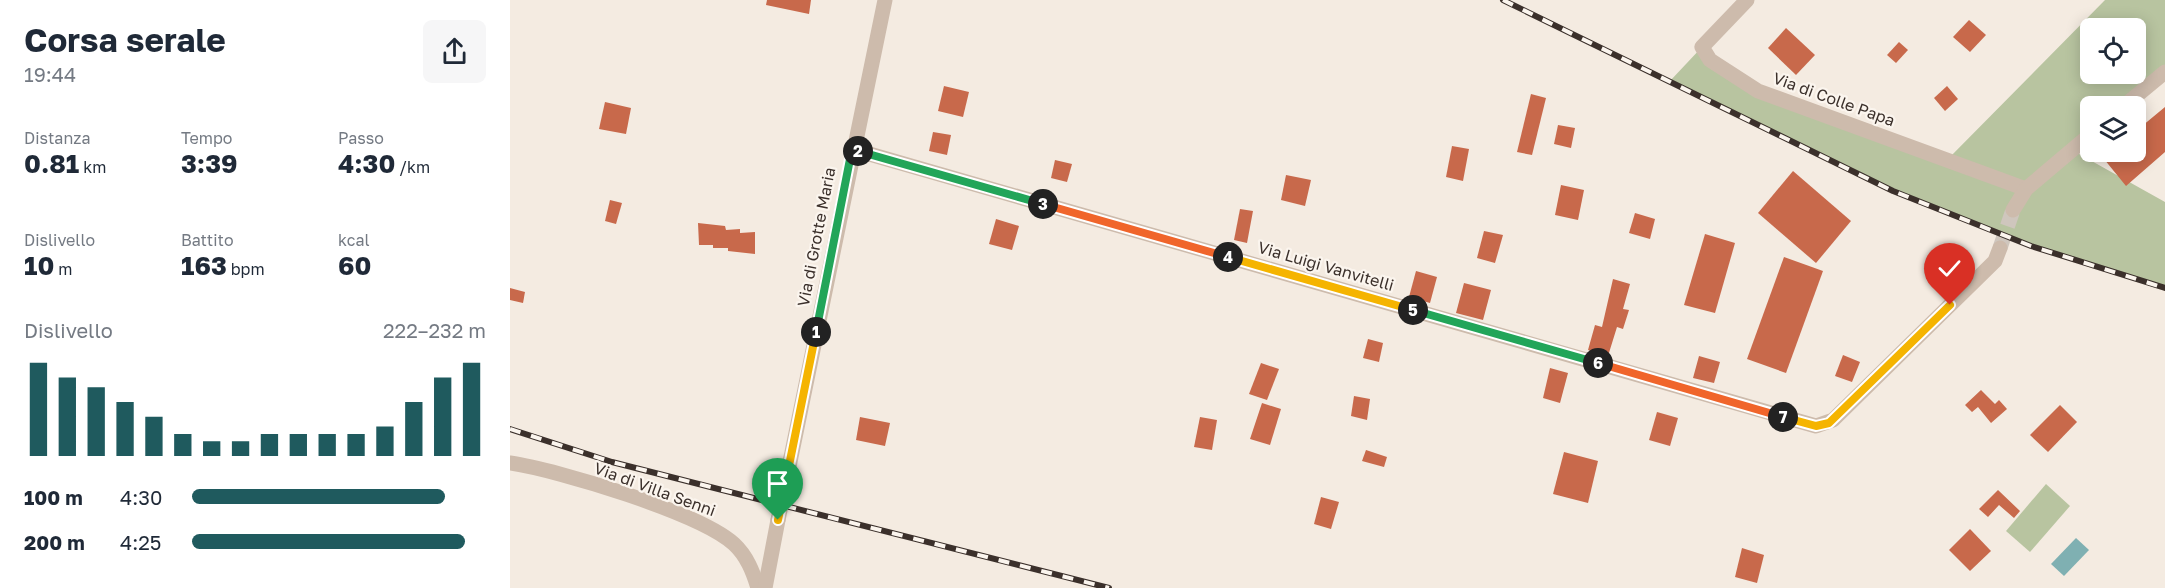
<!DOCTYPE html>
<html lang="it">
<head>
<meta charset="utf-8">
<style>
	:root { --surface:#fff; --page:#f6f6f7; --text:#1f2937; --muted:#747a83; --accent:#1f5a5e }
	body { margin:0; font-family:"Golos Text",sans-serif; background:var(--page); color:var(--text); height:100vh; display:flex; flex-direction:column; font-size:22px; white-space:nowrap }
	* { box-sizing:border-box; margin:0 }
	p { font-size:20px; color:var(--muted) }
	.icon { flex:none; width:33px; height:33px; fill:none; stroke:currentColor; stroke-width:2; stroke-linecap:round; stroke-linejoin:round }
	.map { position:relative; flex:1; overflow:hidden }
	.side { display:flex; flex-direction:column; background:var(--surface); width:510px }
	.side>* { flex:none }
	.controls { position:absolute; left:1570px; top:18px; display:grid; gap:12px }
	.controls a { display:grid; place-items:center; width:66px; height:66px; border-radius:9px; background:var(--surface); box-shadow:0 3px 15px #0003; font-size:30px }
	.pin { position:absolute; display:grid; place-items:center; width:51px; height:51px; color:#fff; margin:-62px -26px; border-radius:50% 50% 50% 0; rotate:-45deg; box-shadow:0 0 6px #0007 }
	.pin .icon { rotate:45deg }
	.km { position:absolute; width:30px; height:30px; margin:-15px; border-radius:50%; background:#222; color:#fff; font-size:16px; line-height:30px; text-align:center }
	.round { display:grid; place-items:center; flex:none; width:63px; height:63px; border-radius:9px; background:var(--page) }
	.summary { display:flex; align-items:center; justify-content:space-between; height:102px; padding:0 24px }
	h1 { font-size:33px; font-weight:700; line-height:45px }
	.figures { display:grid; grid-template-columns:repeat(3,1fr); gap:9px; height:102px; padding:6px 24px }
	.figures div { display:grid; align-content:center }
	.figures b { font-size:26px; font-weight:700 }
	.figures small { font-size:16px; font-weight:400 }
	.figures p { font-size:16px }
	.chart { height:168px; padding:12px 24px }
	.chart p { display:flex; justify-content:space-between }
	.chart svg { width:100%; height:108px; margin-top:6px; stroke:var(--accent); stroke-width:6 }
	ul { padding:0 24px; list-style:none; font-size:20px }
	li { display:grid; grid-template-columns:96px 72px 1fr; align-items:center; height:45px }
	li i { height:15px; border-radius:8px; background:var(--accent) }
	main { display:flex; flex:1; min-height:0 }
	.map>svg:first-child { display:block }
</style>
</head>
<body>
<main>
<section class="side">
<div class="summary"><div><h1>Corsa serale</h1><p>19:44</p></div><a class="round"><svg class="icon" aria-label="share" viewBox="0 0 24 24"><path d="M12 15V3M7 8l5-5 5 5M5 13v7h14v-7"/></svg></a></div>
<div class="figures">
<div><p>Distanza</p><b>0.81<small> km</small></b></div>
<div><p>Tempo</p><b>3:39</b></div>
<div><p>Passo</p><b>4:30<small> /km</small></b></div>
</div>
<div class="figures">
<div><p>Dislivello</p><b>10<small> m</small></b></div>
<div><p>Battito</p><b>163<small> bpm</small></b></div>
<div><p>kcal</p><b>60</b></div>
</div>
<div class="chart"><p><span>Dislivello</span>222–232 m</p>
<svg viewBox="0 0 160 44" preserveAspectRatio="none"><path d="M5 44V6M15 44V12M25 44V16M35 44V22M45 44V28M55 44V35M65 44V38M75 44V38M85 44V35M95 44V35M105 44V35M115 44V35M125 44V32M135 44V22M145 44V12M155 44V6"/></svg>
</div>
<ul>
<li><b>100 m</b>4:30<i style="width:86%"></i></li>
<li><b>200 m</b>4:25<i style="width:93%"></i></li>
</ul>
</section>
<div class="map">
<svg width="1655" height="588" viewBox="0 0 1655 588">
	<rect width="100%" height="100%" fill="#f4ebe1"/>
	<!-- green -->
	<g fill="#b8c4a0" fill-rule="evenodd">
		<path d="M1595,0H1655V72L1614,106H1581V134L1562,150L1655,202V288L1521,246L1383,191L1160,81L1192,47L1248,91L1437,160ZM1581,28H1626V74H1581Z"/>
		<polygon points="1536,484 1560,506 1520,552 1496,531"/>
	</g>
	<!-- water -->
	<polygon fill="#7fb0b2" points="1566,538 1579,550 1554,576 1541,564"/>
	<!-- building -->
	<g fill="#c8694b">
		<polygon points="257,0 301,0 299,14 256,5"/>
		<polygon points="1459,20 1476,35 1460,52 1443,37"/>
		<polygon points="1276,28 1305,55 1286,75 1258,48"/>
		<polygon points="1389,42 1398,50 1386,63 1377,55"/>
		<polygon points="434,86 459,92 453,117 428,111"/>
		<polygon points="1437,86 1448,99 1435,111 1424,98"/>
		<polygon points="1021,94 1036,98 1022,155 1007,152"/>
		<polygon points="95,102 121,108 116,134 89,129"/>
		<polygon points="1655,107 1655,152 1616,186 1594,159 1603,152 1626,152 1626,131"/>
		<polygon points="1048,125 1065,128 1061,148 1044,144"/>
		<polygon points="423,132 441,135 437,155 419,151"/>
		<polygon points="942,146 959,149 953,181 936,177"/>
		<polygon points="545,160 562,164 557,182 541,178"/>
		<polygon points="1283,171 1341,221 1306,263 1248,213"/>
		<polygon points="776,175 801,180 795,206 771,200"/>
		<polygon points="1051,185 1074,190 1068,220 1045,215"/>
		<polygon points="100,200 112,203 106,224 95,221"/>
		<polygon points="730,209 743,211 737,243 724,240"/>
		<polygon points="1125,213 1145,219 1140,239 1119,233"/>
		<polygon points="486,219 509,226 502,250 479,244"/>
		<polygon points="188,223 215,226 216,230 230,229 230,233 245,232 245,254 218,251 218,248 203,248 203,245 189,245"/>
		<polygon points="974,231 993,235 985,263 967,258"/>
		<polygon points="1195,234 1225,243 1205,313 1174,305"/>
		<polygon points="1274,257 1313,271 1276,373 1237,359"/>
		<polygon points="906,271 927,277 920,303 899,297"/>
		<polygon points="1103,279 1120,284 1113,309 1119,310 1113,329 1107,327 1098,356 1078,350 1085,325 1092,327"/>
		<polygon points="954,283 981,290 973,320 946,313"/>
		<polygon points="0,288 15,292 13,303 0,300"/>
		<polygon points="858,339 873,343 869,362 853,358"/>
		<polygon points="1333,355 1350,362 1342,382 1325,376"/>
		<polygon points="1189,356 1210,362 1204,383 1183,378"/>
		<polygon points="751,363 769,369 757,400 739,394"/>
		<polygon points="1040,368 1058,373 1050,403 1033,398"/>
		<polygon points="1471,390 1485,404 1489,400 1497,409 1481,423 1468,407 1462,412 1455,405"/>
		<polygon points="844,396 860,399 857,420 841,416"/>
		<polygon points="752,403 771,409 760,445 740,439"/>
		<polygon points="1550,405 1567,422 1538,452 1520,435"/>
		<polygon points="1147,412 1168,418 1160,446 1139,440"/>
		<polygon points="350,417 380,423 375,446 346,440"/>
		<polygon points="690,417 707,420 702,450 684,447"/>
		<polygon points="856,450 877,457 874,467 852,461"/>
		<polygon points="1054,452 1088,461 1078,503 1043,494"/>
		<polygon points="1488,490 1510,511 1504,518 1489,505 1478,517 1469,509"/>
		<polygon points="811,497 829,502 821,529 804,524"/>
		<polygon points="1460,529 1481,551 1460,571 1439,550"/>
		<polygon points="1232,548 1254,555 1247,583 1225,577"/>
	</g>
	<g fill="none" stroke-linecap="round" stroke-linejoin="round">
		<!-- street-tunnel -->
		<polyline stroke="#cfc6bd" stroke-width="15" stroke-dasharray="15 8" stroke-linecap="butt" points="1490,248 1503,210"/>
		<!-- street -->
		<g stroke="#cdbbac" stroke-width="15">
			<polyline points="1237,0 1192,47 1200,60 1248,91 1516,189"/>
			<polyline points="1614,106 1655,72"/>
			<polyline points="342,149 1306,426 1323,420 1485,261 1490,248"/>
			<polyline points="1503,210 1516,189 1581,134"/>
			<path d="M0,463C48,470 190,513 224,544C237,556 243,572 248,588"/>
			<polyline points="274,491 375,0"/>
			<polyline points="255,588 268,520"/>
		</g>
		<defs>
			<g id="rail">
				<polyline points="993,0 1383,191 1521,246 1655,288"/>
				<polyline points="0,429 102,462 599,588"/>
			</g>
		</defs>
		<!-- rail casing -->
		<use href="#rail" stroke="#3b302b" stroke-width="6"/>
		<!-- rail -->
		<use href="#rail" stroke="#fbf5ee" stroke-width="4" stroke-dasharray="11" stroke-linecap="butt"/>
		<!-- street-bridge -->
		<polyline stroke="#cdbbac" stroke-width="15" points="268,520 274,491"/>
	</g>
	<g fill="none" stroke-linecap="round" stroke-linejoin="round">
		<defs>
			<polyline id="split-1" points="268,520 306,332"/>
			<polyline id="split-2" points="306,332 342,149 348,151"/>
			<polyline id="split-3" points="348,151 533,204"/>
			<polyline id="split-4" points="533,204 718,257"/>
			<polyline id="split-5" points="718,257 903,310"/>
			<polyline id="split-6" points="903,310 1088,363"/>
			<polyline id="split-7" points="1088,363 1273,417"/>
			<polyline id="split-8" points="1273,417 1306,426 1319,423 1440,305"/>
		</defs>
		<!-- split-1 casing -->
		<use href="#split-1" stroke="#fff" stroke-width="12"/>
		<!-- split-2 casing -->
		<use href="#split-2" stroke="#fff" stroke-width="12"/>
		<!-- split-3 casing -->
		<use href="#split-3" stroke="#fff" stroke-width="12"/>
		<!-- split-4 casing -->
		<use href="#split-4" stroke="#fff" stroke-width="12"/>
		<!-- split-5 casing -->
		<use href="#split-5" stroke="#fff" stroke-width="12"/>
		<!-- split-6 casing -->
		<use href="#split-6" stroke="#fff" stroke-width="12"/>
		<!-- split-7 casing -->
		<use href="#split-7" stroke="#fff" stroke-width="12"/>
		<!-- split-8 casing -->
		<use href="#split-8" stroke="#fff" stroke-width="12"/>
		<!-- split-1 -->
		<use href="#split-1" stroke="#f5b400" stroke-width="8"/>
		<!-- split-2 -->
		<use href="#split-2" stroke="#22a559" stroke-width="8"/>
		<!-- split-3 -->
		<use href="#split-3" stroke="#22a559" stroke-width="8"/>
		<!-- split-4 -->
		<use href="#split-4" stroke="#f0652b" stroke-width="8"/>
		<!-- split-5 -->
		<use href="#split-5" stroke="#f5b400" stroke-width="8"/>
		<!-- split-6 -->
		<use href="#split-6" stroke="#22a559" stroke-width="8"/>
		<!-- split-7 -->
		<use href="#split-7" stroke="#f0652b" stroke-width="8"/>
		<!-- split-8 -->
		<use href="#split-8" stroke="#f5b400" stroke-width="8"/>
	</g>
	<g text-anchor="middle" stroke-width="4.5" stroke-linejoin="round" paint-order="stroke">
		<!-- street labels -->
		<g font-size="16" fill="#3b302b" stroke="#fbf5ee">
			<text transform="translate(1324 99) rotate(20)" y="6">Via di Colle Papa</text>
			<text transform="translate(306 237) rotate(-79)" y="6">Via di Grotte Maria</text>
			<text transform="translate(816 266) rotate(16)" y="6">Via Luigi Vanvitelli</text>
			<text transform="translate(145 489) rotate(20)" y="6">Via di Villa Senni</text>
		</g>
	</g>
</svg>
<div class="controls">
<a><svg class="icon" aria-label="locate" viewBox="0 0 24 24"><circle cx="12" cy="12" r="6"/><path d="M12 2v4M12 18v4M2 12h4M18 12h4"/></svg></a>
<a><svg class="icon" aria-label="layers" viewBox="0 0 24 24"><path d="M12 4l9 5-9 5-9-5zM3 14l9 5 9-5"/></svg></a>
</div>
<div class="pin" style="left:268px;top:520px;background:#1e9e55"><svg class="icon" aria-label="arrive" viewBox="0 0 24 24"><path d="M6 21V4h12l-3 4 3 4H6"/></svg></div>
<div class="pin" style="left:1440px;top:305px;background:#d93025"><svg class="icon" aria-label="check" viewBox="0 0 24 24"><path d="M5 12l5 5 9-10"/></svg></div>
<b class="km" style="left:306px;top:332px">1</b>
<b class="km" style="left:348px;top:151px">2</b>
<b class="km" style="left:533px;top:204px">3</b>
<b class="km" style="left:718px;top:257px">4</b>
<b class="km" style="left:903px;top:310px">5</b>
<b class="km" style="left:1088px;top:363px">6</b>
<b class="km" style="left:1273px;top:417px">7</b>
</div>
</main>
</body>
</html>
